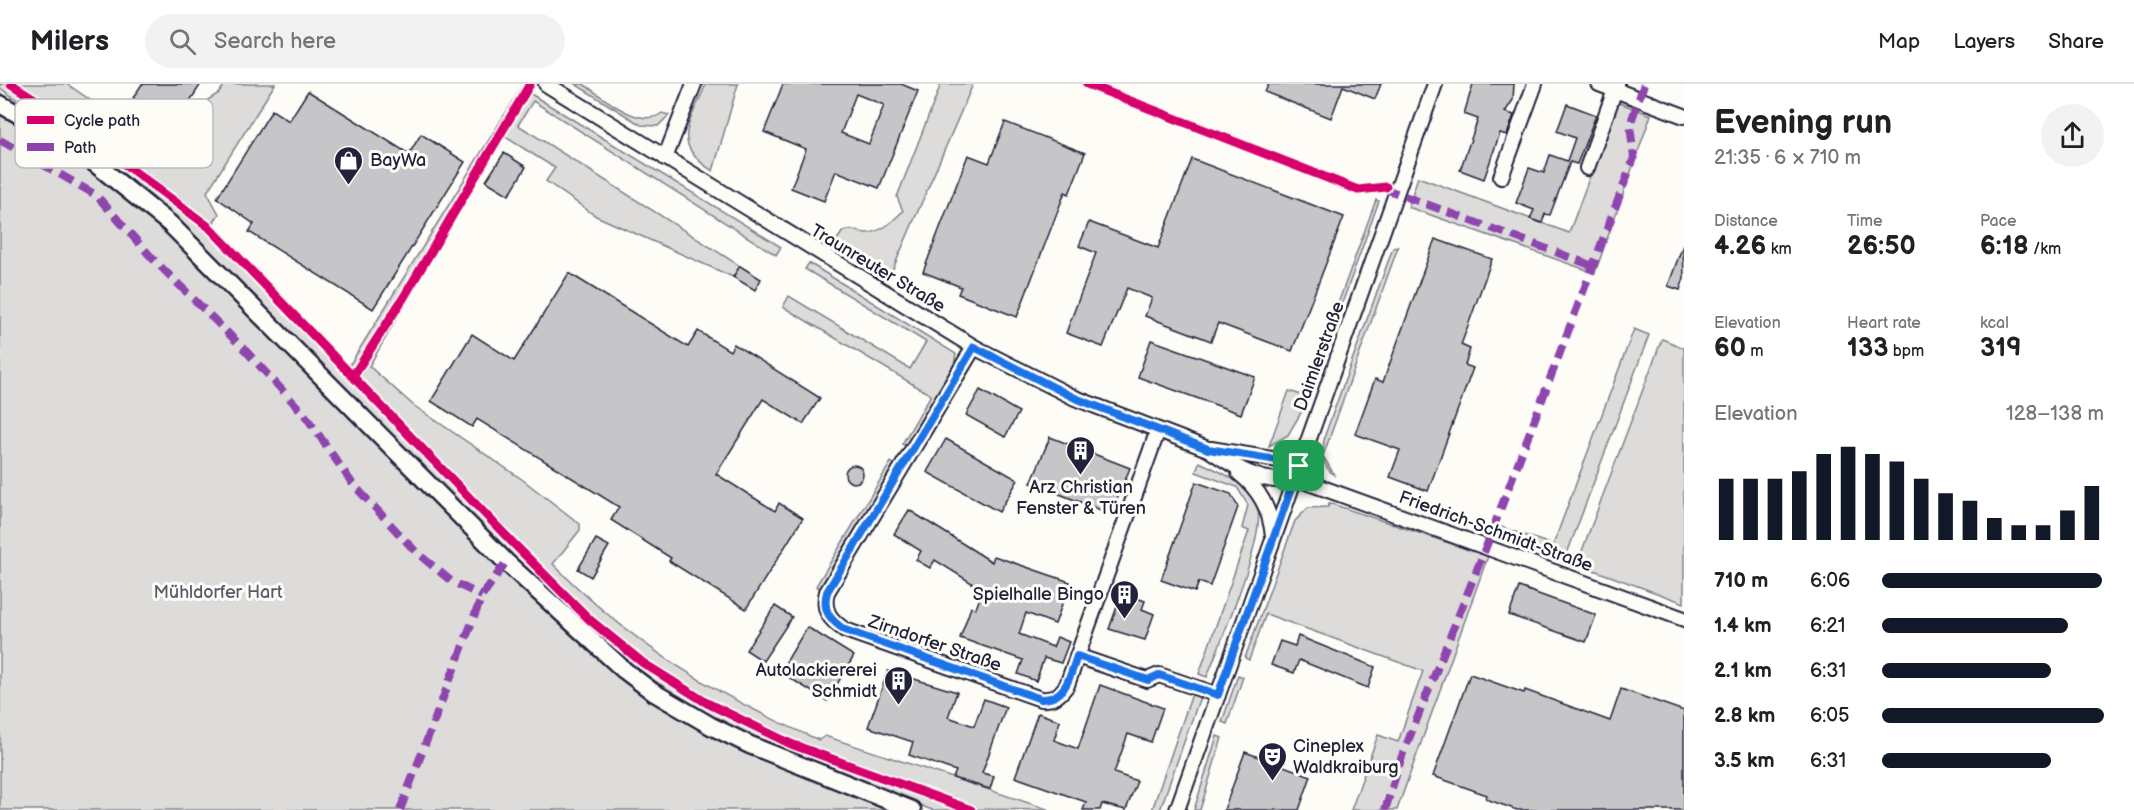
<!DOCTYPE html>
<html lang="en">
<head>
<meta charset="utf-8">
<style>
	:root { --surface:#fff; --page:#f2f2f2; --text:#202124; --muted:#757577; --line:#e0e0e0; --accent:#111827 }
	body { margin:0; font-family:"Balsamiq Sans",sans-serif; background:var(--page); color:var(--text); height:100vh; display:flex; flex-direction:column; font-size:22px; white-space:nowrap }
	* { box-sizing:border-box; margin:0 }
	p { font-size:20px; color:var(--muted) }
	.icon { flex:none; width:33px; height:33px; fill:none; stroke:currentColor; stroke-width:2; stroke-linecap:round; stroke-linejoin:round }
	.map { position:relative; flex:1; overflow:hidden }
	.drawer { display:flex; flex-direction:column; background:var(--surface); width:450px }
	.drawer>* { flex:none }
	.pin { position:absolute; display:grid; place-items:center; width:51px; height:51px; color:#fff; margin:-26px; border-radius:12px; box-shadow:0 3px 9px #0006 }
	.round { display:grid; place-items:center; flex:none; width:63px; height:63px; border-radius:32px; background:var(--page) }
	.headline { display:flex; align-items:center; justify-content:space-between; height:102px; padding:0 30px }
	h1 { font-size:33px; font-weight:700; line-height:45px }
	.metrics { display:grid; grid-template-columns:repeat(3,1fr); gap:9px; height:102px; padding:6px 30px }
	.metrics div { display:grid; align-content:center }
	.metrics b { font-size:26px; font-weight:700 }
	.metrics small { font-size:16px; font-weight:400 }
	.metrics p { font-size:16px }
	.chart { height:168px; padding:12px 30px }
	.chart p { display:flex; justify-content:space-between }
	.chart svg { width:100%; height:108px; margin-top:6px; stroke:var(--accent); stroke-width:6 }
	ul { padding:0 30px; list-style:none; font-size:20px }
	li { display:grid; grid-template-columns:96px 72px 1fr; align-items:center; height:45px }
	li i { height:15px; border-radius:8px; background:var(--accent) }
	header { display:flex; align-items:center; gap:36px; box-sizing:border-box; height:84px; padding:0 30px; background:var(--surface); border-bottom:2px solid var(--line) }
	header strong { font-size:28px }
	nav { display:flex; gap:33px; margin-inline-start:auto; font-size:21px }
	.search { width:420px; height:54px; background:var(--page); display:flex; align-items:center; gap:15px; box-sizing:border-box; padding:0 21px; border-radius:33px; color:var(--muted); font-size:22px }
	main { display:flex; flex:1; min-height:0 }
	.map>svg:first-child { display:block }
</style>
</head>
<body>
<header>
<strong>Milers</strong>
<div class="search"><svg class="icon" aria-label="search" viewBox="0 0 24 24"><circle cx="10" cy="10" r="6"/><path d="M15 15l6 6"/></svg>Search here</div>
<nav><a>Map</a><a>Layers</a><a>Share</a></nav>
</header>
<main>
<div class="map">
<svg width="1684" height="726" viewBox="0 0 1684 726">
	<rect width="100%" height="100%" fill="#fdfcf7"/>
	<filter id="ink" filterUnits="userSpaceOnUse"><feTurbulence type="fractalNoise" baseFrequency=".0167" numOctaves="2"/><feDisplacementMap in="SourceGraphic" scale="12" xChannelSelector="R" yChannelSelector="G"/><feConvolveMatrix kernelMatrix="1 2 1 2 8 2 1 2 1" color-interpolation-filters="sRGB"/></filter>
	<g filter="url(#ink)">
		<!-- green -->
		<g fill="#dddcdb" stroke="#807f8b" stroke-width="1.5">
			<polygon points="0,0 5,0 47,27 206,145 509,459 588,538 641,581 705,621 790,663 963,726 932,726 811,679 715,636 628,580 511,471 174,132 141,103 0,4"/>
			<polygon points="16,0 67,0 171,72 203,19 219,9 225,0 275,0 207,108 219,130 212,141 51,22"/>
			<path d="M575,0H583C604,13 639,46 662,29L669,31L658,42L641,41Z"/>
			<path d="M706,0H738L713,87C669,60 690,39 706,0Z"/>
			<path d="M941,0H973L889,194L834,160L843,147C852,144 857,148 866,149C881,149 893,137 903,127L897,113Z"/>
			<path d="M521,4L781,163L776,171L533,17L518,41L740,182L733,193L596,132L546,97L555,84L504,52L369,282L413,321L523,396L580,440V446L553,480C633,561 716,612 819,656L825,652L1050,726L977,725L793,658L709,617L667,592L591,534L431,372L349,282Z"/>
			<polygon points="1617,18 1651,31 1595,189 1408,123 1418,93 1569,149"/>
			<path d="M0,28C64,63 122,109 177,157L501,484L573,553L619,592L891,726H0Z"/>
			<polygon points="1376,116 1379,117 1305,322 1288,351 1269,362 1289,307 1304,312"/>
			<path d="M1398,163L1323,372L1335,392C1320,381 1322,368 1325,351L1393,164Z"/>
			<polygon points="809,179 956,270 953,287 907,363 902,360 931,311 783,223 789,212 910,285 926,258 805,185"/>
			<polygon points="1634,245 1649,251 1565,475 1498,451 1501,443 1553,461"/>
			<polygon points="1662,255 1684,264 1684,519 1577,480"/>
			<polygon points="891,378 896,382 821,505 816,502"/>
			<path d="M1199,378C1220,387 1247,399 1257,422C1268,450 1219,560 1207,593L1199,590L1249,447L1242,444L1248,421L1237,403L1196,388Z"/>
			<polygon points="1329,419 1488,472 1397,726 1351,726 1378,651 1398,658 1423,587 1266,530 1249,576 1245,574 1295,437 1308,424 1328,423"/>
			<polygon points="1238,591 1243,593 1227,640 1222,638"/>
			<polygon points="1192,610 1200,613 1160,726 1152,726"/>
			<polygon points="1217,652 1222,654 1200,726 1194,726"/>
		</g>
		<!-- building -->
		<g fill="#c6c6c8" stroke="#22223b" stroke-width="1.5" fill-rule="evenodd">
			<polygon points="142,0 201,0 175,40 133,14"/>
			<path d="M783,0H901L918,7L879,104L836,87L824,117L791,104L806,65L764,48ZM856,10L884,21L869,60L841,49Z"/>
			<polygon points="1269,0 1381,0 1375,15 1343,2 1331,34 1265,8"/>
			<polygon points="1473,0 1514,0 1513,16 1505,28 1514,31 1507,51 1500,49 1484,95 1460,86 1478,35 1464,30"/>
			<polygon points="308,7 409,70 421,50 465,78 373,225 249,148 254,140 217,114 272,26 289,37"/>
			<polygon points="1567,20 1596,31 1577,80 1570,78 1550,131 1545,130 1542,139 1530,135 1534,126 1516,119 1529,84 1544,89 1550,71 1567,77 1575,54 1557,47"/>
			<polygon points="1005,38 1085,69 1069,110 1065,108 1017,233 958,210 961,203 923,188 968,71 989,79"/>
			<polygon points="504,69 526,83 509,111 486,97"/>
			<polygon points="1192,75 1344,133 1292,267 1218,239 1211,257 1145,232 1152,214 1127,204 1103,263 1066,249 1096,169 1079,162 1089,138 1158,164"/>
			<polygon points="1435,155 1492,175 1461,261 1470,265 1465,281 1473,284 1428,407 1390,393 1400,366 1355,350 1375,295 1383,298"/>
			<polygon points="1683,161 1684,194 1680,206 1668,202"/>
			<polygon points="740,182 761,195 755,206 733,193"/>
			<polygon points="569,189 688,263 698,247 730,267 734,260 820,314 803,340 763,315 716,390 775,427 779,419 803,434 746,525 669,477 671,474 611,436 619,423 477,335 472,343 431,317 472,250 514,277"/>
			<polygon points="1151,256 1255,293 1241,330 1138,293"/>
			<polygon points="980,306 1019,328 1005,353 966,331"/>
			<polygon points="1050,353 1130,384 1111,430 1031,399"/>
			<polygon points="946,355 1018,396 999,428 927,388"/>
			<circle cx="854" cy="390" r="9"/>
			<polygon points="1196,398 1231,410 1238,423 1210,502 1199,498 1195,508 1161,496"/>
			<polygon points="909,426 992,478 994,472 1070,498 1055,540 1026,529 1019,550 1053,563 1057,553 1069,558 1061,579 1044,574 1036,597 1018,590 1023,576 960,554 971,523 976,524 983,506 935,476 930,484 916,476 921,467 894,450"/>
			<polygon points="596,455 609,462 591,493 578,485"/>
			<polygon points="1519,503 1596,531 1586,558 1509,531"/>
			<polygon points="1122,509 1145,517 1142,525 1154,530 1145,556 1109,545"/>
			<polygon points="775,522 792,533 763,577 746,566"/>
			<polygon points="807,543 854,572 827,617 780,588"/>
			<polygon points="1298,552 1375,583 1368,604 1299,576 1294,589 1271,581 1280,557 1295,562"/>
			<polygon points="888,587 957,608 948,633 974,642 984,615 1006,623 982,689 994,692 990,705 953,694 956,687 909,671 913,658 868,643"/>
			<polygon points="1470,590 1524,609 1525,606 1610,637 1621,605 1684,627 1684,726 1517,726 1486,715 1487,711 1433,692"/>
			<polygon points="1100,601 1163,624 1151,658 1128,650 1114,689 1137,697 1126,726 1102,720 1100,726 1083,726 1086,718 1015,693 1038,629 1060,637 1054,656 1078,665"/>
			<polygon points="1245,668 1311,692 1299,726 1224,726"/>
		</g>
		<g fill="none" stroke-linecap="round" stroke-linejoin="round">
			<defs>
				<g id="minor">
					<path d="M546,0L974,263L1075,314L1208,365C1233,382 1264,403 1295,394L1684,535"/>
					<polyline points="1599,0 1684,32"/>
					<polyline points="665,74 694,0"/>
					<polyline points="1587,84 1617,0"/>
					<polyline points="1501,93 1535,0"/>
					<path d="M974,263L827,508C822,526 830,536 845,546L1041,615C1054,616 1059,612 1067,601L1158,346"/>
					<polyline points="1211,365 1284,377 1299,382"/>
					<path d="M1239,389C1260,406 1270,425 1273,452"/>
					<polyline points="1077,572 1147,596 1159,591 1218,611"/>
					<polyline points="1177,726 1435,0"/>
				</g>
				<polyline id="major" points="0,20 52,49 87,73 170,140 506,478 624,586 653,608 711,642 750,661 912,726"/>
			</defs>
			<!-- minor casing -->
			<use href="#minor" stroke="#22223b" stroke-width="18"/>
			<!-- major casing -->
			<use href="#major" stroke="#22223b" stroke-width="21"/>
			<!-- minor -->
			<use href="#minor" stroke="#fdfcf7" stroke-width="14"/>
			<!-- major -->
			<use href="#major" stroke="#fdfcf7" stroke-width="16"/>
			<!-- quiet -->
			<g stroke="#8e44ad" stroke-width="8" stroke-dasharray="15 8" stroke-linecap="butt">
				<polyline points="0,56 96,111 153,175 245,266 305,331 352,399 416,468 451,497 482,512"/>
				<polyline points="1383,104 1593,182"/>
				<polyline points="400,726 482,512 506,478"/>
				<polyline points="1385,726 1402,672 1486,463 1634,74 1630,41 1644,0"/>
			</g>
			<defs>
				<g id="cycleway">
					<polyline points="11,0 49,24 209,143 511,457 590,536 643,579 707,619 791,660 971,726"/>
					<polyline points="1087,0 1358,106 1386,103"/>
					<polyline points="353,292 404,213 530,0"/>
				</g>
			</defs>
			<!-- cycleway casing -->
			<use href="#cycleway" stroke="#fdfcf7" stroke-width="13"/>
			<!-- cycleway -->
			<use href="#cycleway" stroke="#d6006c" stroke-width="9"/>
		</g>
	</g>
	<g fill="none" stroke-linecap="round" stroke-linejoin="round" filter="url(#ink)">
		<defs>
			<path id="route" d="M974,263L1075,314L1208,365L1284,377L1299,382L1218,611L1159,591L1148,596L1077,572C1070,592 1066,616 1041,615L845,546C830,536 822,527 827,508Z"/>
		</defs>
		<!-- route casing -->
		<use href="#route" stroke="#fff" stroke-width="12"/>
		<!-- route -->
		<use href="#route" stroke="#1a73e8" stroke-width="8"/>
	</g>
	<!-- icons -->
	<defs>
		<symbol id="shop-pin" viewBox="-11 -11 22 30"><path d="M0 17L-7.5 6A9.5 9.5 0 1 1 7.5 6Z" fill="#22223b" stroke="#fdfcf7"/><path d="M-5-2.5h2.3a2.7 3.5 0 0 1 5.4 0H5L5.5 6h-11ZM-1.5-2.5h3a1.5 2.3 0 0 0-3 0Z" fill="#fff"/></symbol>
		<symbol id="building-pin" viewBox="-11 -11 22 30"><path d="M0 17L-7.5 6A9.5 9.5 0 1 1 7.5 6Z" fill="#22223b" stroke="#fdfcf7"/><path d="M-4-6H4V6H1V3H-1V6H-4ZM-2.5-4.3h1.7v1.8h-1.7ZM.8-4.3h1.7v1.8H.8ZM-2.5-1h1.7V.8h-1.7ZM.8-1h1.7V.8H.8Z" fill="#fff"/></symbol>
		<symbol id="theatre-pin" viewBox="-11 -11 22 30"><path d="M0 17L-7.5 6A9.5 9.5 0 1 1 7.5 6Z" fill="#22223b" stroke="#fdfcf7"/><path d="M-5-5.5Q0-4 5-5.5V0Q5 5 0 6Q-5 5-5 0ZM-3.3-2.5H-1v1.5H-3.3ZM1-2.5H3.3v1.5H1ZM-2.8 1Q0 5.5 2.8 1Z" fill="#fff"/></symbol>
	</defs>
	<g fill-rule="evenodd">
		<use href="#shop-pin" x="332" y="60" width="33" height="45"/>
		<use href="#building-pin" x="1064" y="350" width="33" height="45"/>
		<use href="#building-pin" x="1108" y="494" width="33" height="45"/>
		<use href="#building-pin" x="882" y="580" width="33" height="45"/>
		<use href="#theatre-pin" x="1256" y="656" width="33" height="45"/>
	</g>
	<g text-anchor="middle" stroke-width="6" stroke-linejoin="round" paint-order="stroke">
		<!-- poi labels -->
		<g font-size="18" fill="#22223b" stroke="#fdfcf7" text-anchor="start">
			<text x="370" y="82">BayWa</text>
			<text x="1081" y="409" text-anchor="middle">Arz Christian<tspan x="1081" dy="21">Fenster &amp; Türen</tspan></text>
			<text x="1104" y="516" text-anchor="end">Spielhalle Bingo</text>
			<text x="877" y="592" text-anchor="end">Autolackiererei<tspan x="877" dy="21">Schmidt</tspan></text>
			<text x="1293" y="668">Cineplex<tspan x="1293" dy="21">Waldkraiburg</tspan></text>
		</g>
		<!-- street labels -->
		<g font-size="18" fill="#22223b" stroke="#fdfcf7">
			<text transform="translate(878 184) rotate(31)" y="6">Traunreuter Straße</text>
			<text transform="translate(1319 272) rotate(-70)" y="6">Daimlerstraße</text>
			<text transform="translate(1496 447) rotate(20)" y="6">Friedrich-Schmidt-Straße</text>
			<text transform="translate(935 559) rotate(19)" y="6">Zirndorfer Straße</text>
		</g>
		<!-- park labels -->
		<g font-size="18" fill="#5a5a6b" stroke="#fdfcf7">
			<text x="218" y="514">Mühldorfer Hart</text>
		</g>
	</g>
	<!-- legend -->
	<rect x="15" y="15" width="198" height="69" rx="9" fill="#fdfcf7" stroke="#bbbbbf" stroke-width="1.5"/>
	<rect x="27" y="32" width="27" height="8" fill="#d6006c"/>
	<rect x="27" y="59" width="27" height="8" fill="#8e44ad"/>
	<g font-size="16" fill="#22223b">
		<text x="64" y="42">Cycle path</text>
		<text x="64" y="69">Path</text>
	</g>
</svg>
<div class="pin" style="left:1299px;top:382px;background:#1e9e55"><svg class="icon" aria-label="arrive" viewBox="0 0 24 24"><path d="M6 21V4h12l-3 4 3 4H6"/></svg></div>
</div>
<section class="drawer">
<div class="headline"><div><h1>Evening run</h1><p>21:35 · 6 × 710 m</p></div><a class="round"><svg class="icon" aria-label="share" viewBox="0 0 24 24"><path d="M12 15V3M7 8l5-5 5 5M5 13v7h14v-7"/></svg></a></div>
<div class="metrics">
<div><p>Distance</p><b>4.26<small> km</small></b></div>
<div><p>Time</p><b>26:50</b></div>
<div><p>Pace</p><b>6:18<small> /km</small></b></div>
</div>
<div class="metrics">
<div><p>Elevation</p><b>60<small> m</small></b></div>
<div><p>Heart rate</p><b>133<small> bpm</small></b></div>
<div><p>kcal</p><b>319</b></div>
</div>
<div class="chart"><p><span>Elevation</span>128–138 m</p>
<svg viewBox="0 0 160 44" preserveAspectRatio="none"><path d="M5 44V19M15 44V19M25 44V19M35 44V16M45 44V9M55 44V6M65 44V9M75 44V12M85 44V19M95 44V25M105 44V28M115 44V35M125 44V38M135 44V38M145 44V32M155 44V22"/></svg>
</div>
<ul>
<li><b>710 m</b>6:06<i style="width:99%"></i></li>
<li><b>1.4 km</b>6:21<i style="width:84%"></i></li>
<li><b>2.1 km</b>6:31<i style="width:76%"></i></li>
<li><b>2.8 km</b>6:05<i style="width:100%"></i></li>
<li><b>3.5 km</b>6:31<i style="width:76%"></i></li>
</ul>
</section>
</main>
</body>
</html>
